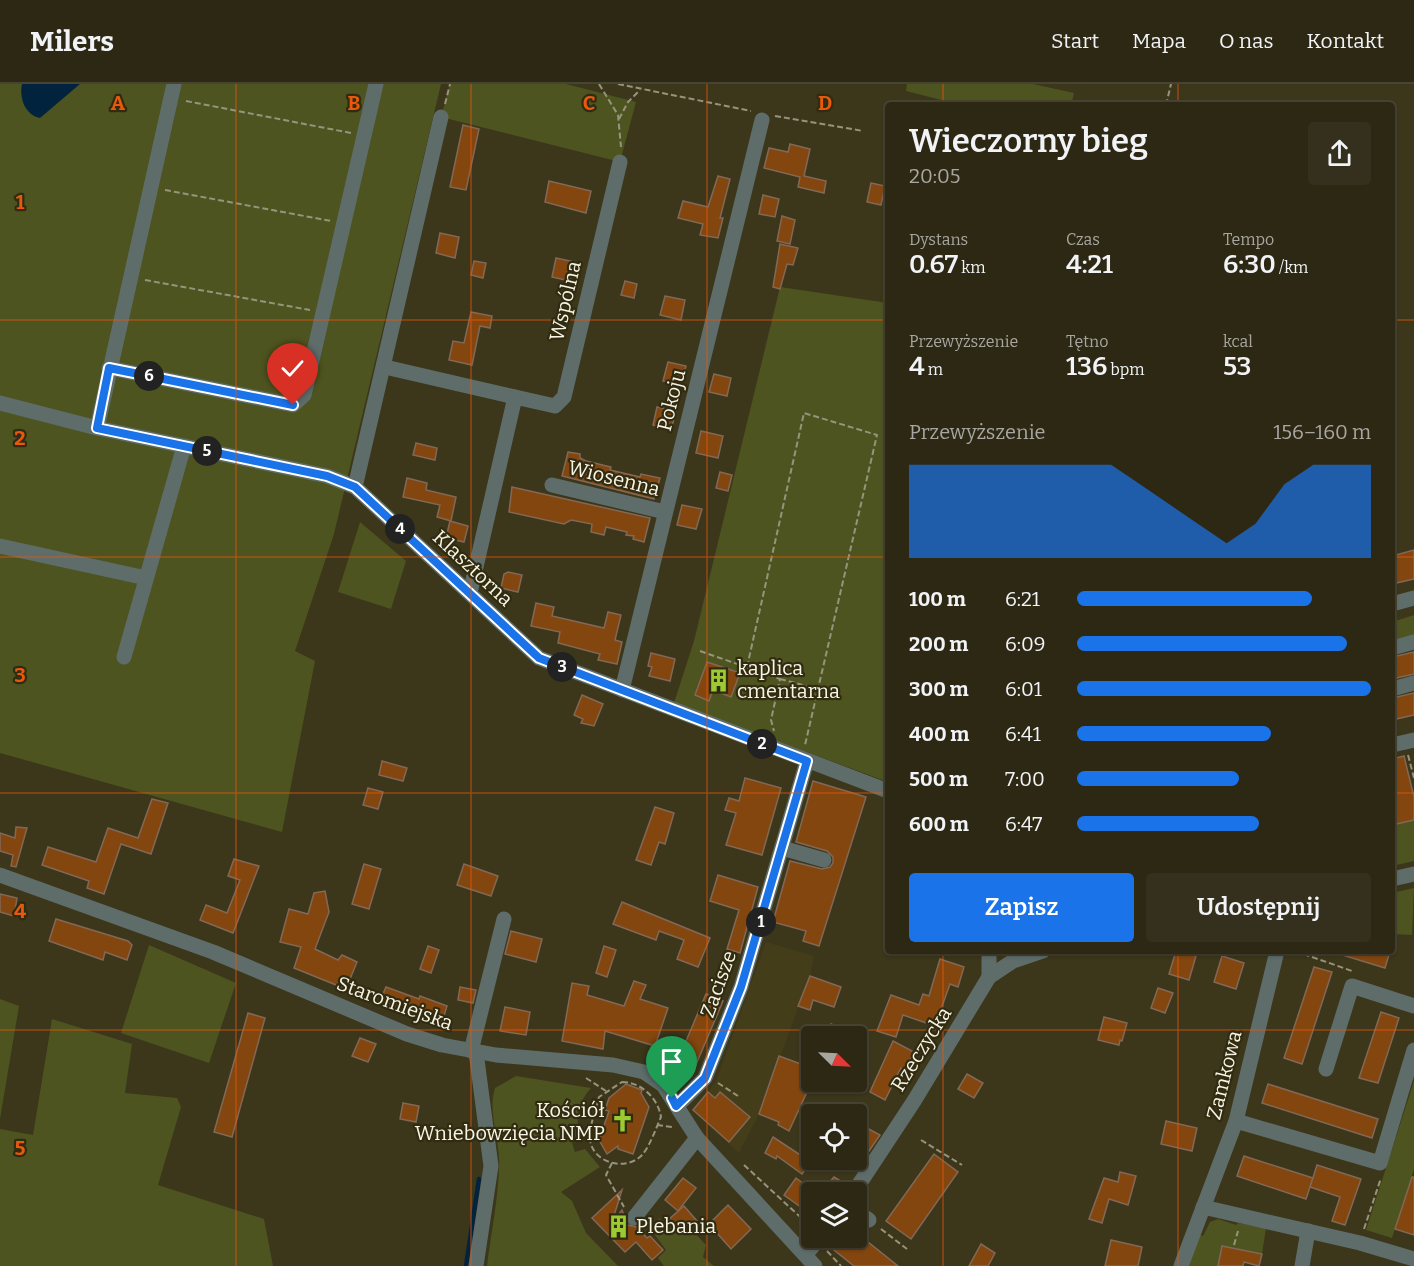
<!DOCTYPE html>
<html lang="pl">
<head>
<meta charset="utf-8">
<style>
	:root { --surface:#2d2814; --page:#35301d; --text:#f1f3f6; --muted:#a7a6a0; --line:#484434; --accent:#1a73e8 }
	body { margin:0; font-family:Bitter,serif; background:var(--page); color:var(--text); height:100vh; display:flex; flex-direction:column; font-size:22px; white-space:nowrap }
	* { box-sizing:border-box; margin:0 }
	p { font-size:20px; color:var(--muted) }
	.icon { flex:none; width:33px; height:33px; fill:none; stroke:currentColor; stroke-width:2; stroke-linecap:round; stroke-linejoin:round }
	.map { position:relative; flex:1; overflow:hidden }
	.side { position:absolute; left:885px; top:18px; width:510px; height:852px; display:flex; flex-direction:column; background:var(--surface); border-radius:6px; box-shadow:0 2px 4px #0004,0 0 0 2px var(--line) }
	.side>* { flex:none }
	.needle { width:39px; rotate:114deg }
	.fabs { position:absolute; left:801px; top:942px; display:grid; gap:12px }
	.fabs a { display:grid; place-items:center; width:66px; height:66px; border-radius:6px; background:var(--surface); box-shadow:0 2px 4px #0004,0 0 0 2px var(--line); font-size:30px }
	.pin { position:absolute; display:grid; place-items:center; width:51px; height:51px; color:#fff; margin:-62px -26px; border-radius:50% 50% 50% 0; rotate:-45deg; box-shadow:0 0 6px #0007 }
	.pin .icon { rotate:45deg }
	.km { position:absolute; width:30px; height:30px; margin:-15px; border-radius:50%; background:#222; color:#fff; font-size:16px; line-height:30px; text-align:center }
	.round { display:grid; place-items:center; flex:none; width:63px; height:63px; border-radius:6px; background:var(--page) }
	.summary { display:flex; align-items:center; justify-content:space-between; height:102px; padding:0 24px }
	h1 { font-size:33px; font-weight:600; line-height:45px }
	.stats { display:grid; grid-template-columns:repeat(3,1fr); gap:9px; height:102px; padding:6px 24px }
	.stats div { display:grid; align-content:center }
	.stats b { font-size:26px; font-weight:600 }
	.stats small { font-size:16px; font-weight:400 }
	.stats p { font-size:16px }
	.chart { height:168px; padding:12px 24px }
	.chart p { display:flex; justify-content:space-between }
	.chart svg { width:100%; height:108px; margin-top:6px; fill:var(--accent); opacity:.7 }
	.cta { display:flex; gap:12px; margin-top:auto; padding:12px 24px }
	.cta a { flex:1; height:69px; border-radius:6px; background:var(--accent); color:#fff; font-size:24px; font-weight:600; line-height:69px; text-align:center }
	.cta a+a { background:var(--page); color:var(--text) }
	ul { padding:0 24px; list-style:none; font-size:20px }
	li { display:grid; grid-template-columns:96px 72px 1fr; align-items:center; height:45px }
	li i { height:15px; border-radius:8px; background:var(--accent) }
	header { display:flex; align-items:center; gap:36px; box-sizing:border-box; height:84px; padding:0 30px; background:var(--surface); border-bottom:2px solid var(--line) }
	header strong { font-size:28px }
	nav { display:flex; gap:33px; margin-inline-start:auto; font-size:21px }
	.map>svg:first-child { display:block }
</style>
</head>
<body>
<header>
<strong>Milers</strong>
<nav><a>Start</a><a>Mapa</a><a>O nas</a><a>Kontakt</a></nav>
</header>
<div class="map">
<svg width="1414" height="1182" viewBox="0 0 1414 1182">
	<rect width="100%" height="100%" fill="#3c361b"/>
	<!-- built -->
	<polygon fill="#443d1a" points="766,858 814,872 810,892 759,1030 739,1069 693,1026 716,997"/>
	<!-- green -->
	<g fill="#4d541f">
		<polygon points="0,0 441,0 334,450 295,567 315,577 282,748 0,669"/>
		<polygon points="450,0 566,0 636,18 620,78 441,33"/>
		<polygon points="907,0 1033,0 1074,9 1071,21 961,21 906,7"/>
		<polygon points="780,203 888,219 888,698 674,619 694,557"/>
		<polygon points="360,438 406,477 391,525 338,508"/>
		<polygon points="1414,531 1414,551 1392,556 1392,538"/>
		<polygon points="1392,735 1414,736 1414,777 1392,782"/>
		<polygon points="1414,804 1412,851 1392,850 1392,809"/>
		<polygon points="149,861 236,899 209,979 121,949"/>
		<polygon points="0,915 19,922 0,1035"/>
		<polygon points="52,935 132,960 125,1009 177,1014 181,1023 158,1101 264,1135 273,1182 0,1182 0,1045 33,1051"/>
		<path d="M516,992L591,1004C577,1020 574,1036 582,1055L572,1059L575,1068L585,1065L600,1083L561,1108L572,1117L586,1149L618,1182H487C491,1149 500,1106 499,1074C498,1052 488,1026 495,1004Z"/>
		<polygon points="1414,997 1414,1085 1392,1154 1366,1146"/>
		<polygon points="659,1134 679,1151 691,1145 706,1161 703,1173 714,1182 664,1182 658,1174 666,1166 652,1147"/>
		<polygon points="1218,1135 1236,1141 1238,1139 1266,1144 1262,1170 1223,1162 1218,1182 1187,1182 1199,1150 1203,1152 1210,1138"/>
	</g>
	<!-- water -->
	<path fill="#02233e" d="M22,0H80L40,34C25,31 19,14 22,0Z"/>
	<g fill="none" stroke-linecap="round" stroke-linejoin="round">
		<!-- stream -->
		<polyline stroke="#02233e" stroke-width="4.5" points="466,1182 479,1095"/>
	</g>
	<!-- building -->
	<g fill="#83460f" stroke="#826856" stroke-width="1.5">
		<polygon points="463,41 479,45 466,106 450,103"/>
		<polygon points="790,60 810,65 804,92 826,97 824,109 798,103 800,93 764,84 769,64 788,68"/>
		<polygon points="718,92 730,95 720,134 723,134 718,154 700,151 703,140 678,134 683,117 708,123"/>
		<polygon points="549,97 591,107 586,129 545,118"/>
		<polygon points="871,99 885,102 881,121 867,118"/>
		<polygon points="763,111 779,115 775,133 759,130"/>
		<polygon points="782,132 795,136 790,160 777,157"/>
		<polygon points="440,149 459,153 455,174 436,169"/>
		<polygon points="780,160 798,164 793,181 787,180 780,205 773,203"/>
		<polygon points="556,174 575,178 570,197 552,193"/>
		<polygon points="474,177 486,179 483,194 471,191"/>
		<polygon points="625,197 637,200 634,214 621,211"/>
		<polygon points="665,212 685,216 681,236 660,231"/>
		<polygon points="471,228 492,232 490,244 480,242 472,281 449,276 453,257 464,259"/>
		<polygon points="668,278 686,282 681,301 663,297"/>
		<polygon points="714,290 731,294 727,312 709,308"/>
		<polygon points="657,323 676,327 671,346 653,341"/>
		<polygon points="701,347 723,352 718,374 696,369"/>
		<polygon points="416,359 437,364 435,376 413,371"/>
		<polygon points="568,368 580,370 580,374 586,377 611,383 610,386 640,393 641,390 660,394 654,415 562,392"/>
		<polygon points="720,388 732,391 728,407 716,404"/>
		<polygon points="407,394 427,399 426,406 456,413 451,437 437,433 440,421 403,413"/>
		<polygon points="512,403 650,434 644,458 633,455 634,452 626,451 627,448 606,443 604,451 591,448 592,440 571,436 564,440 509,428"/>
		<polygon points="682,421 702,425 696,445 677,441"/>
		<polygon points="450,437 468,442 464,458 446,454"/>
		<polygon points="1414,466 1414,495 1392,500 1392,472"/>
		<polygon points="508,488 522,491 518,508 501,504 504,490"/>
		<polygon points="536,519 554,523 552,532 604,544 608,528 621,531 615,556 622,558 617,580 598,576 600,570 558,559 560,548 531,542"/>
		<polygon points="1414,568 1414,590 1392,595 1392,573"/>
		<polygon points="651,569 675,575 670,597 649,592 652,583 648,582"/>
		<polygon points="707,578 740,589 731,613 713,606 709,617 695,611"/>
		<polygon points="1414,609 1414,631 1392,636 1392,614"/>
		<polygon points="582,611 603,620 594,642 581,639 583,635 574,631"/>
		<polygon points="1404,672 1414,713 1414,736 1392,741 1392,675"/>
		<polygon points="382,677 407,684 403,697 379,691"/>
		<polygon points="745,694 781,704 762,771 726,761 736,729 725,726 729,714 739,717"/>
		<polygon points="813,697 866,713 819,862 803,857 806,847 773,838 790,777 822,785 830,783 833,779 833,773 827,767 796,758"/>
		<polygon points="368,704 383,708 378,725 363,721"/>
		<polygon points="152,715 168,719 151,770 121,760 104,810 87,804 89,797 42,781 48,763 96,778 108,744 138,754"/>
		<polygon points="655,723 674,729 665,760 659,758 651,781 636,776"/>
		<polygon points="16,743 27,744 16,783 11,782 13,771 0,767 0,749 15,754"/>
		<polygon points="234,775 259,782 233,849 200,836 206,821 227,829 240,796 228,792"/>
		<polygon points="364,780 381,785 369,825 352,820"/>
		<polygon points="464,780 498,792 491,812 457,801"/>
		<polygon points="718,791 758,803 740,869 727,865 739,826 710,817"/>
		<polygon points="325,807 329,828 315,865 338,876 342,871 357,878 346,905 294,884 301,863 280,858 289,825 308,830 314,809"/>
		<polygon points="0,810 17,814 14,832 0,828"/>
		<polygon points="622,818 710,854 698,883 677,875 684,856 659,847 656,856 613,840"/>
		<polygon points="56,835 128,857 132,861 127,876 105,868 103,876 49,857"/>
		<polygon points="511,847 542,855 536,878 505,870"/>
		<polygon points="428,862 439,866 431,889 420,885"/>
		<polygon points="604,862 616,866 607,893 596,889"/>
		<polygon points="1176,867 1196,872 1189,896 1169,890"/>
		<polygon points="1339,867 1390,867 1385,884 1339,870"/>
		<polygon points="1222,872 1244,879 1236,905 1214,898"/>
		<polygon points="940,875 964,883 958,903 950,900 935,942 903,931 896,953 877,947 891,911 919,921 923,910 929,912"/>
		<polygon points="1314,883 1332,888 1302,980 1284,974"/>
		<polygon points="810,892 841,903 834,923 813,916 810,926 798,922"/>
		<polygon points="634,897 646,901 640,915 668,924 655,962 605,947 603,965 562,957 572,899 589,902 587,911 624,922"/>
		<polygon points="386,903 419,915 420,912 447,922 441,942 379,919"/>
		<polygon points="460,903 476,906 473,919 458,916"/>
		<polygon points="1158,904 1173,909 1165,929 1151,924"/>
		<polygon points="706,910 723,917 692,990 675,983"/>
		<polygon points="505,923 530,928 526,951 500,947"/>
		<polygon points="1381,928 1399,934 1378,999 1359,994"/>
		<polygon points="248,929 265,934 232,1053 214,1048"/>
		<polygon points="1104,933 1127,939 1122,957 1120,956 1119,961 1098,956"/>
		<polygon points="831,940 861,952 826,952"/>
		<polygon points="360,954 376,960 368,978 352,972"/>
		<polygon points="893,957 914,968 905,986 901,984 885,1016 870,1008"/>
		<polygon points="779,972 812,984 812,997 789,1047 778,1041 779,1038 759,1030"/>
		<polygon points="967,990 983,999 974,1014 958,1005"/>
		<polygon points="626,1000 642,1006 641,1009 649,1023 633,1070 618,1065 618,1062 607,1070 599,1056 609,1027 605,1026 609,1014"/>
		<polygon points="1268,1000 1378,1035 1372,1054 1262,1019"/>
		<polygon points="708,1008 715,1014 720,1008 750,1033 729,1058 693,1026"/>
		<polygon points="403,1019 419,1022 416,1038 400,1035"/>
		<polygon points="1166,1037 1197,1044 1192,1067 1161,1060"/>
		<polygon points="865,1043 880,1051 856,1086 856,1061"/>
		<polygon points="773,1053 811,1078 802,1090 777,1072 776,1075 765,1069"/>
		<polygon points="934,1070 958,1088 911,1155 886,1137"/>
		<polygon points="1244,1072 1313,1094 1306,1115 1237,1092"/>
		<polygon points="1317,1081 1361,1095 1345,1141 1332,1137 1340,1113 1310,1103"/>
		<polygon points="1120,1088 1136,1092 1128,1121 1109,1115 1102,1139 1089,1135 1104,1094 1118,1098"/>
		<polygon points="834,1093 847,1101 844,1108 821,1108"/>
		<polygon points="1412,1093 1414,1093 1414,1151 1395,1145"/>
		<polygon points="683,1094 696,1104 678,1127 665,1116"/>
		<polygon points="796,1094 812,1106 812,1131 784,1111"/>
		<polygon points="622,1106 611,1141 622,1126 628,1141 637,1143 647,1154 650,1152 663,1166 652,1176 636,1158 625,1168 592,1134"/>
		<polygon points="728,1121 751,1145 731,1165 709,1140"/>
		<polygon points="684,1122 697,1137 681,1149 668,1136"/>
		<polygon points="835,1154 863,1154 898,1182 854,1182 829,1162"/>
		<polygon points="1111,1156 1142,1163 1138,1182 1105,1182"/>
		<polygon points="981,1160 995,1169 988,1182 969,1182"/>
		<polygon points="1222,1162 1262,1170 1259,1182 1244,1178 1243,1182 1218,1182"/>
	</g>
	<g fill="none" stroke-linecap="round" stroke-linejoin="round">
		<!-- path -->
		<g stroke="#97937d" stroke-width="2" stroke-dasharray="6 3" stroke-linecap="butt">
			<polyline points="599,0 618,31 621,63"/>
			<polyline points="618,0 751,27"/>
			<polyline points="186,17 351,49"/>
			<polyline points="445,20 450,0"/>
			<polyline points="1166,21 1171,0"/>
			<polyline points="775,32 863,47"/>
			<polyline points="619,35 628,18 640,6"/>
			<polyline points="165,106 331,137"/>
			<polyline points="145,196 310,226"/>
			<polyline points="700,567 780,595 771,636 774,647"/>
			<polyline points="747,583 804,329 877,351 805,661"/>
			<polyline points="780,595 818,605"/>
			<polyline points="1408,671 1414,694"/>
			<polyline points="1295,867 1352,887"/>
			<polyline points="586,994 606,1007"/>
			<path d="M622,998C641,998 658,1014 661,1033C656,1044 650,1062 642,1071C626,1088 592,1079 590,1055C589,1042 596,1026 599,1013Z"/>
			<polyline points="718,999 738,1012"/>
			<polyline points="657,1041 672,1043"/>
			<polyline points="921,1056 962,1081"/>
			<polyline points="612,1079 606,1091 624,1123"/>
			<polyline points="744,1081 810,1142"/>
			<polyline points="881,1145 907,1165"/>
			<polyline points="1364,1145 1381,1094"/>
			<polyline points="1234,1161 1238,1147"/>
			<polyline points="827,1167 841,1182"/>
		</g>
		<!-- minor -->
		<g stroke="#5e6d6a" stroke-width="15">
			<polyline points="441,33 355,403 539,574 888,707"/>
			<polyline points="385,283 515,313"/>
			<polyline points="109,284 293,321 304,311 376,0"/>
			<polyline points="0,319 97,344 327,392 355,403"/>
			<polyline points="97,344 174,0"/>
			<polyline points="552,401 665,428"/>
			<polyline points="0,462 146,494"/>
			<polyline points="470,509 515,313 555,322 564,313 620,78"/>
			<polyline points="1392,520 1414,514"/>
			<polyline points="1392,564 1414,558"/>
			<polyline points="124,573 184,362"/>
			<polyline points="1392,605 1414,599"/>
			<polyline points="622,606 762,36"/>
			<polyline points="1392,661 1414,656"/>
			<polyline points="782,764 824,776"/>
			<polyline points="0,791 213,868 407,950 442,961 496,971 613,981 644,988 663,1001 697,1054 815,1182"/>
			<polyline points="1392,795 1414,790"/>
			<polyline points="989,893 989,867"/>
			<polyline points="471,967 504,835"/>
			<polyline points="476,968 491,1082 476,1182"/>
			<polyline points="1326,985 1352,902 1414,922"/>
			<polyline points="677,1022 705,994 741,903 807,677"/>
			<polyline points="1236,1037 1380,1079 1414,966"/>
			<polyline points="854,1108 914,1017 989,893 1013,877 1043,867"/>
			<polyline points="1203,1123 1360,1159 1414,1175"/>
			<polyline points="856,1127 869,1136"/>
			<polyline points="634,1134 697,1054"/>
			<polyline points="805,1171 820,1154"/>
			<polyline points="1181,1182 1236,1037 1277,867"/>
			<polyline points="1302,1182 1308,1147"/>
		</g>
	</g>
	<g fill="none" stroke-linecap="round" stroke-linejoin="round">
		<defs>
			<polyline id="route" points="293,321 109,284 97,344 327,392 355,403 539,574 807,677 741,903 705,994 676,1022 672,1014"/>
		</defs>
		<!-- route casing -->
		<use href="#route" stroke="#fff" stroke-width="12"/>
		<!-- route -->
		<use href="#route" stroke="#1a73e8" stroke-width="8"/>
	</g>
	<!-- grid -->
	<path fill="none" stroke="#e8590c" stroke-width="1.5" stroke-opacity="0.55" d="M236,0V1182M471,0V1182M707,0V1182M943,0V21M1178,0V21M0,236H888M1392,236H1414M0,473H888M1392,473H1414M0,709H888M1392,709H1414M943,867V1182M1178,867V1182M0,946H1414"/>
	<!-- icons -->
	<defs>
		<symbol id="building-bare" viewBox="-9 -9 18 18"><path d="M-4-6H4V6H1V3H-1V6H-4ZM-2.5-4.3h1.7v1.8h-1.7ZM.8-4.3h1.7v1.8H.8ZM-2.5-1h1.7V.8h-1.7ZM.8-1h1.7V.8H.8Z" fill="#9cca32" stroke="#312c11" stroke-width="2.5" paint-order="stroke"/></symbol>
		<symbol id="church-bare" viewBox="-9 -9 18 18"><path d="M-1.2-6h2.4v3.5h3.3v2.4h-3.3V6h-2.4V-.1h-3.3v-2.4h3.3Z" fill="#9cca32" stroke="#312c11" stroke-width="2.5" paint-order="stroke"/></symbol>
	</defs>
	<g fill-rule="evenodd">
		<use href="#building-bare" x="702" y="580" width="33" height="33"/>
		<use href="#church-bare" x="606" y="1020" width="33" height="33"/>
		<use href="#building-bare" x="602" y="1126" width="33" height="33"/>
	</g>
	<g text-anchor="middle" stroke-width="4.5" stroke-linejoin="round" paint-order="stroke">
		<!-- street labels -->
		<g font-size="20" fill="#f8f5e5" stroke="#312c11">
			<text transform="translate(565 217) rotate(-77)" y="7">Wspólna</text>
			<text transform="translate(671 316) rotate(-76)" y="7">Pokoju</text>
			<text transform="translate(614 394) rotate(14)" y="7">Wiosenna</text>
			<text transform="translate(473 484) rotate(43)" y="7">Klasztorna</text>
			<text transform="translate(718 900) rotate(-70)" y="7">Zacisze</text>
			<text transform="translate(395 919) rotate(20)" y="7">Staromiejska</text>
			<text transform="translate(921 965) rotate(-58)" y="7">Rzeczycka</text>
			<text transform="translate(1224 991) rotate(-76)" y="7">Zamkowa</text>
		</g>
		<!-- poi labels -->
		<g font-size="20" fill="#f8f5e5" stroke="#312c11" text-anchor="start">
			<text x="737" y="591">kaplica<tspan x="737" dy="23">cmentarna</tspan></text>
			<text x="605" y="1033" text-anchor="end">Kościół<tspan x="605" dy="23">Wniebowzięcia NMP</tspan></text>
			<text x="636" y="1149">Plebania</text>
		</g>
	</g>
	<g font-size="20" text-anchor="middle" font-weight="bold" fill="#e8590c" stroke="#312c11" stroke-width="4.5" stroke-linejoin="round" paint-order="stroke">
		<text x="118" y="26">A</text>
		<text x="354" y="26">B</text>
		<text x="589" y="26">C</text>
		<text x="825" y="26">D</text>
		<text x="20" y="125">1</text>
		<text x="20" y="361">2</text>
		<text x="20" y="598">3</text>
		<text x="20" y="834">4</text>
		<text x="20" y="1071">5</text>
	</g>
</svg>
<div class="fabs">
<a><svg class="needle" viewBox="-14 -14 28 28"><path d="M0-13l5 13h-10z" fill="#e53935"/><path d="M0 13l5-13h-10z" fill="#a7a6a0"/></svg></a>
<a><svg class="icon" aria-label="locate" viewBox="0 0 24 24"><circle cx="12" cy="12" r="6"/><path d="M12 2v4M12 18v4M2 12h4M18 12h4"/></svg></a>
<a><svg class="icon" aria-label="layers" viewBox="0 0 24 24"><path d="M12 4l9 5-9 5-9-5zM3 14l9 5 9-5"/></svg></a>
</div>
<div class="pin" style="left:672px;top:1014px;background:#1e9e55"><svg class="icon" aria-label="arrive" viewBox="0 0 24 24"><path d="M6 21V4h12l-3 4 3 4H6"/></svg></div>
<div class="pin" style="left:293px;top:321px;background:#d93025"><svg class="icon" aria-label="check" viewBox="0 0 24 24"><path d="M5 12l5 5 9-10"/></svg></div>
<b class="km" style="left:761px;top:838px">1</b>
<b class="km" style="left:762px;top:660px">2</b>
<b class="km" style="left:562px;top:583px">3</b>
<b class="km" style="left:400px;top:445px">4</b>
<b class="km" style="left:207px;top:367px">5</b>
<b class="km" style="left:149px;top:292px">6</b>
<section class="side">
<div class="summary"><div><h1>Wieczorny bieg</h1><p>20:05</p></div><a class="round"><svg class="icon" aria-label="share" viewBox="0 0 24 24"><path d="M12 15V3M7 8l5-5 5 5M5 13v7h14v-7"/></svg></a></div>
<div class="stats">
<div><p>Dystans</p><b>0.67<small> km</small></b></div>
<div><p>Czas</p><b>4:21</b></div>
<div><p>Tempo</p><b>6:30<small> /km</small></b></div>
</div>
<div class="stats">
<div><p>Przewyższenie</p><b>4<small> m</small></b></div>
<div><p>Tętno</p><b>136<small> bpm</small></b></div>
<div><p>kcal</p><b>53</b></div>
</div>
<div class="chart"><p><span>Przewyższenie</span>156–160 m</p>
<svg viewBox="0 0 160 44" preserveAspectRatio="none"><path d="M0 44V6L10 6L20 6L30 6L40 6L50 6L60 6L70 6L80 14L90 22L100 30L110 38L120 30L130 14L140 6L150 6L160 6V44z"/></svg>
</div>
<ul>
<li><b>100 m</b>6:21<i style="width:80%"></i></li>
<li><b>200 m</b>6:09<i style="width:92%"></i></li>
<li><b>300 m</b>6:01<i style="width:100%"></i></li>
<li><b>400 m</b>6:41<i style="width:66%"></i></li>
<li><b>500 m</b>7:00<i style="width:55%"></i></li>
<li><b>600 m</b>6:47<i style="width:62%"></i></li>
</ul>
<div class="cta"><a>Zapisz</a><a>Udostępnij</a></div>
</section>
</div>
</body>
</html>
